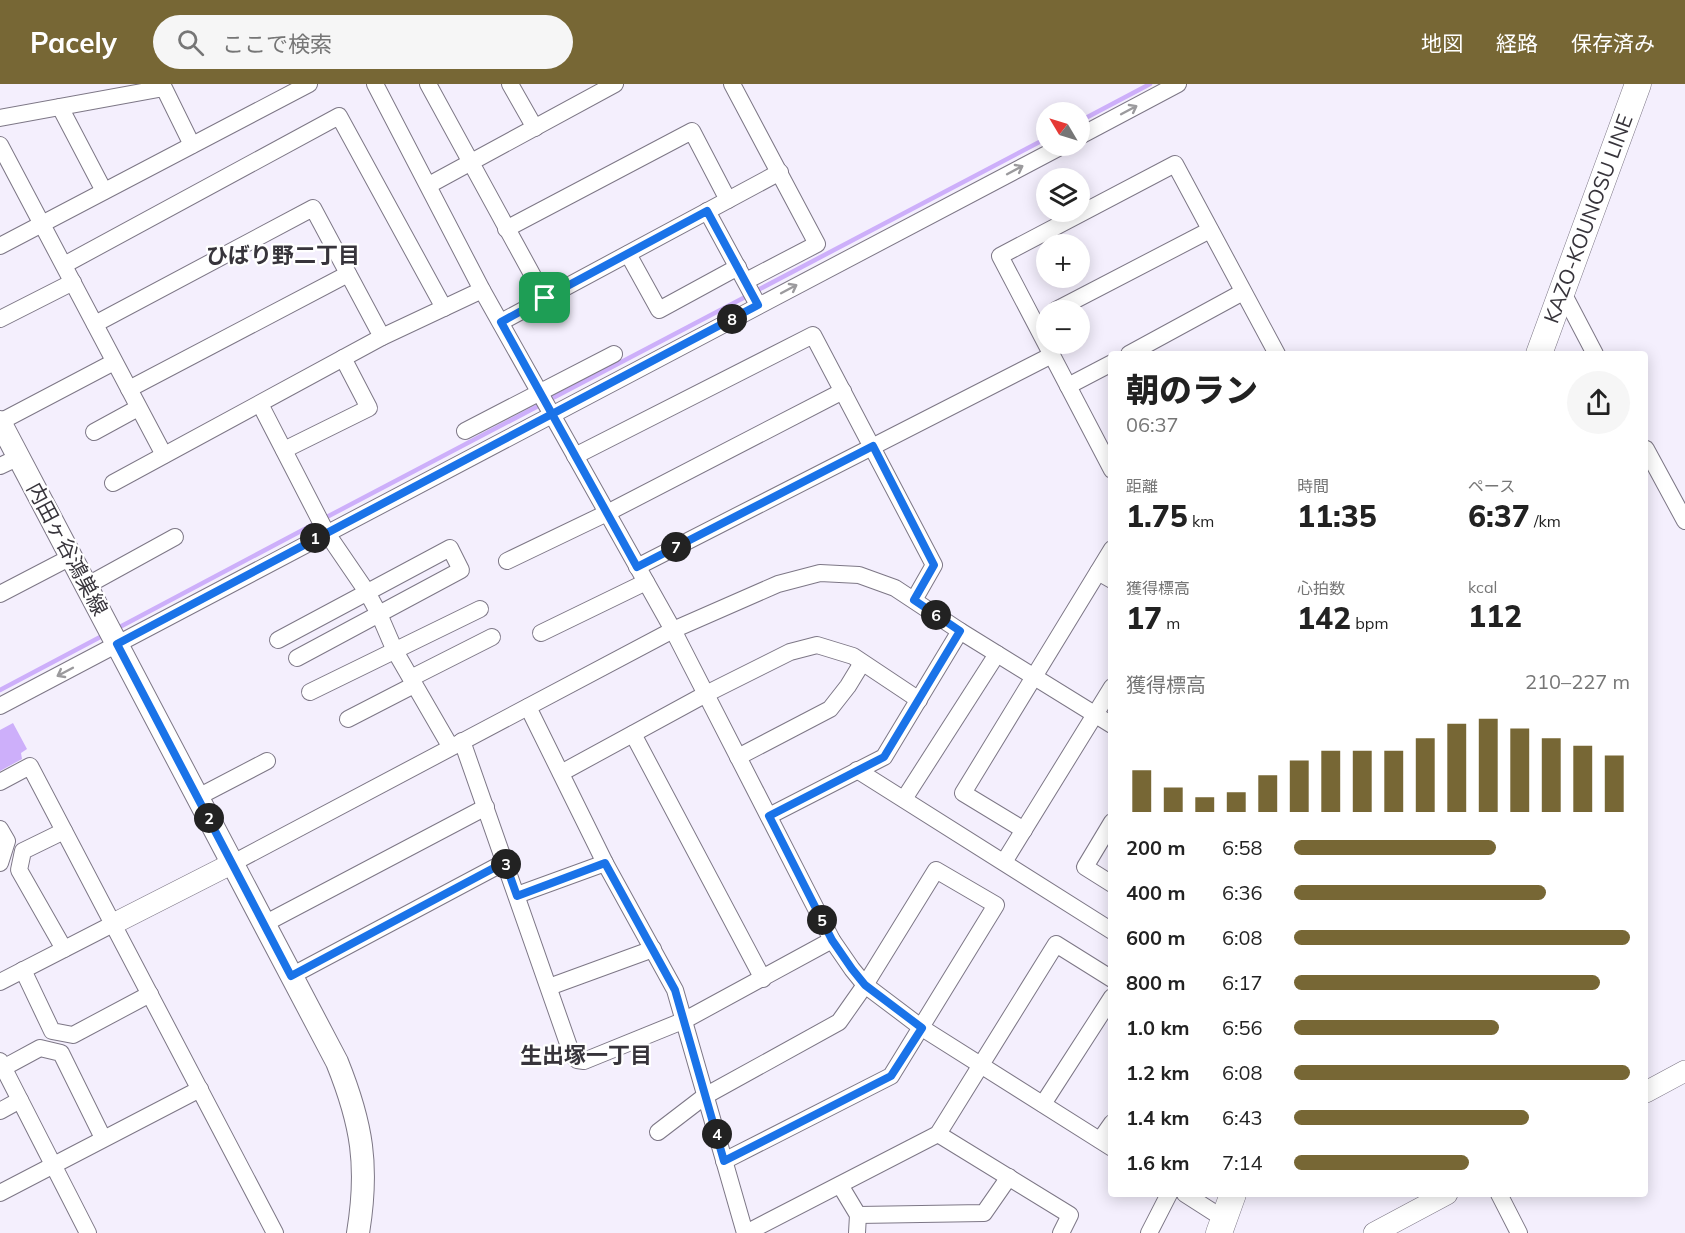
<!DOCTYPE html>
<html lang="ja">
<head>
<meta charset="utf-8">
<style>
	:root { --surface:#fff; --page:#f6f6f6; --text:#222; --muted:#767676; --accent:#776735 }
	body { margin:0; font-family:Mulish,"Noto Sans JP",sans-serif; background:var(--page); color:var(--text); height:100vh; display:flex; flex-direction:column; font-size:22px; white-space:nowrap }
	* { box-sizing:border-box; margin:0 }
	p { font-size:20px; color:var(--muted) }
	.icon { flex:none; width:33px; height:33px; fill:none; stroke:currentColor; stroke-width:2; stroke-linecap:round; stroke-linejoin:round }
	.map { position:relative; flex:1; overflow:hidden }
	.sheet { position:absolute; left:1108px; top:267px; width:540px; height:846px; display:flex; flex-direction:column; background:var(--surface); border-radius:6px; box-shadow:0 3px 15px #0003 }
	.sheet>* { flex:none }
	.needle { width:39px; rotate:308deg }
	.buttons { position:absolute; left:1036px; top:18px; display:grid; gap:12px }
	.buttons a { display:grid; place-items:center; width:54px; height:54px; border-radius:50%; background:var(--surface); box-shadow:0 3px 15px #0003; font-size:30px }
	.pin { position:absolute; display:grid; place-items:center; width:51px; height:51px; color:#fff; margin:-26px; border-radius:12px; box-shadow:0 3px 9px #0006 }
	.km { position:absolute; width:30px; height:30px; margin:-15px; border-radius:50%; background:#222; color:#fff; font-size:16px; line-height:30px; text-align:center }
	.round { display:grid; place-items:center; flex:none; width:63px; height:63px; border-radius:32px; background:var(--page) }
	.summary { display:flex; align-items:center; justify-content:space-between; height:102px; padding:0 18px }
	h1 { font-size:33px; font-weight:800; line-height:45px }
	.metrics { display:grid; grid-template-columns:repeat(3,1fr); gap:9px; height:102px; padding:6px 18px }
	.metrics div { display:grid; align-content:center }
	.metrics b { font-size:30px; font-weight:800 }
	.metrics small { font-size:16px; font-weight:400 }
	.metrics p { font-size:16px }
	.chart { height:168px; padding:12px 18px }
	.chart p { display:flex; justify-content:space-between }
	.chart svg { width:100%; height:108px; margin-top:6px; stroke:var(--accent); stroke-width:6 }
	ul { padding:0 18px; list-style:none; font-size:20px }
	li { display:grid; grid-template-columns:96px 72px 1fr; align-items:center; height:45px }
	li i { height:15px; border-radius:8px; background:var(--accent) }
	header { display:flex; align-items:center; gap:36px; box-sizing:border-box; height:84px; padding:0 30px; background:var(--accent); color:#fff }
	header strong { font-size:28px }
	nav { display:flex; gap:33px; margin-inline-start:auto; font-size:21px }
	.search { width:420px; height:54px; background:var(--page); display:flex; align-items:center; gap:15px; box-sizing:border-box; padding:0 21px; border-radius:33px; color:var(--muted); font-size:22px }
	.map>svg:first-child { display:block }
</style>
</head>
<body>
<header>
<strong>Pacely</strong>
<div class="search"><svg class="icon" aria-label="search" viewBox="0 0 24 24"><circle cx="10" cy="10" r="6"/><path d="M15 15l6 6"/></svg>ここで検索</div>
<nav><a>地図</a><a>経路</a><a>保存済み</a></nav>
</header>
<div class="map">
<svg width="1685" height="1149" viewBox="0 0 1685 1149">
	<rect width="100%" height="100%" fill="#f4effd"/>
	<!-- water -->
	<polygon fill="#cdaffa" points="13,639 27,665 21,669 22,675 0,687 0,646"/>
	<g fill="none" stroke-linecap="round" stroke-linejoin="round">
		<!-- stream -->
		<g stroke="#cdaffa" stroke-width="4.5">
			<polyline points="1080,37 1150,0"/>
			<polyline points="756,207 1047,54"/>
			<polyline points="549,316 749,211"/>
			<polyline points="323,435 542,320"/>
			<polyline points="116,545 316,439"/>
			<polyline points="0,606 104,551"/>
		</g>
		<defs>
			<g id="minor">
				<polyline points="375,0 482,206 673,546 832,856 852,885 865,901 922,944 1112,1064"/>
				<polyline points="428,0 545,214"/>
				<polyline points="510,0 535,44"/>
				<polyline points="732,0 817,160 746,197"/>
				<polyline points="60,23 104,107"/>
				<polyline points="0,34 164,4 192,61"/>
				<polyline points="1080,52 1178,0"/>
				<polyline points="0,61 164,371"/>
				<polyline points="429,101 615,0"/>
				<polyline points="707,127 758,221"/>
				<polyline points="506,145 692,47 728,116"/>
				<polyline points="0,162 309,0"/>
				<polyline points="628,170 659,226 738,183"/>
				<polyline points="64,181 339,32 444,224"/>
				<polyline points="1562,207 1595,270"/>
				<polyline points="1056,226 1210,146"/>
				<polyline points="0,235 73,198"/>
				<polyline points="501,238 780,88"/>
				<polyline points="95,240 313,124 382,253"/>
				<polyline points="1129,270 1243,208"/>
				<polyline points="1068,302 1112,279"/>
				<polyline points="129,305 348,190"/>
				<polyline points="260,320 326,448 367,508 379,530 395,567 450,662"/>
				<polyline points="0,338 114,278"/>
				<polyline points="465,347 614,270"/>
				<polyline points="94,348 138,324"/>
				<polyline points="1646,365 1685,437"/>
				<polyline points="284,366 369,324 343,274"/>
				<polyline points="575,372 813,251 934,481 914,516"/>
				<polyline points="0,382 19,373"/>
				<polyline points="1112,386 1000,172 1175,80 1277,270"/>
				<polyline points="113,399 382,253 482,206"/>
				<polyline points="507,477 607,429 843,307"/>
				<polyline points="637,483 1052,271"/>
				<polyline points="1098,488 1112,496"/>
				<polyline points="86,502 175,453"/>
				<polyline points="0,510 71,473"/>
				<polyline points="541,549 646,498"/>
				<polyline points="278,556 450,464 461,486 297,574"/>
				<polyline points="411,594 492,553"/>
				<polyline points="310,608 480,525"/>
				<polyline points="0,622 1062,62"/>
				<polyline points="528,623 605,779 675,906 745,1149"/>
				<polyline points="348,635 414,601"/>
				<polyline points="633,650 763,895"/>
				<polyline points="462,657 572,971 577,976 584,977 685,936 832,856"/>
				<polyline points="738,673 830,625 848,602 862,579"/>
				<polyline points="857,686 1112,847"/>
				<polyline points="561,689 706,610 790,568 817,561 853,572 919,616"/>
				<polyline points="0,698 30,682 275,1149"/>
				<polyline points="198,713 267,677"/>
				<polyline points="904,715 997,570"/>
				<polyline points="769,732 884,673 960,547"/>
				<polyline points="1112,738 1085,783 1112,800"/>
				<polyline points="0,745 7,757 0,779"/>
				<polyline points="1024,746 963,709 1112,465"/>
				<polyline points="1004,778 1112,603"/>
				<polyline points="233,779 673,546 778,500 820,489 859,491 895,504 960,547 1112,641"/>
				<polyline points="517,811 605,779"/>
				<polyline points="264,840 486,723"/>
				<polyline points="64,865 19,786 23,767 64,747"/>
				<polyline points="23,886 52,947 73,951 150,910"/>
				<polyline points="291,892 505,778"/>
				<polyline points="0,898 113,840"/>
				<polyline points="549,903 653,865"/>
				<polyline points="0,977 88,1149"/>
				<polyline points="3,984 40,964 61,969 103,1054"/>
				<polyline points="1043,1020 1112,913"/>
				<polyline points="0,1027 20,1016"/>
				<polyline points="658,1048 705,1012 839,938 865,901 936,786 996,821 891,992 724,1077"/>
				<polyline points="938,1050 1070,1131 1061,1149"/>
				<polyline points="1100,1056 1112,1039"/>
				<polyline points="840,1101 858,1131 857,1149"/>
				<polyline points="0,1109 200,1005"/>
				<polyline points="1185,1110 1224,1135"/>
				<polyline points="1499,1110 1519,1149"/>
				<polyline points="858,1131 984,1129 1009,1093"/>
				<polyline points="746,1149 938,1050 1056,860 1112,895"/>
				<polyline points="1149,1149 1169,1110"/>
			</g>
			<g id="tertiary">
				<polyline points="113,840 233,779"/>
				<polyline points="1646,1008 1685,987"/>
				<polyline points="1374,1149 1447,1110"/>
			</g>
			<path id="secondary" d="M0,338L337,978C362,1040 369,1082 358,1149"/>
			<g id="primary">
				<path id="s1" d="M1539,270L1638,0"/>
				<polyline points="1219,1149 1233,1110"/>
			</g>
		</defs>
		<!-- minor casing -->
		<use href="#minor" stroke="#7d7786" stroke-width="18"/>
		<!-- tertiary casing -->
		<use href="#tertiary" stroke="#7d7786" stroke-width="22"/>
		<!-- secondary casing -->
		<use href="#secondary" stroke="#7d7786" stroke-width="24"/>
		<!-- primary casing -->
		<use href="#primary" stroke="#7d7786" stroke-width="27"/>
		<!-- minor -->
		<use href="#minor" stroke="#fff" stroke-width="16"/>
		<!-- tertiary -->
		<use href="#tertiary" stroke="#fff" stroke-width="21"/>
		<!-- secondary -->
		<use href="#secondary" stroke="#fff" stroke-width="22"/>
		<!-- primary -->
		<use href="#primary" stroke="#fff" stroke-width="26"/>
	</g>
	<!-- one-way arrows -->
	<defs><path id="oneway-shaft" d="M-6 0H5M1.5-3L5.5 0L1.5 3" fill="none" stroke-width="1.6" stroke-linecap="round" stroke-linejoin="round" transform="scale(1.5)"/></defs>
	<g stroke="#9b9a9d">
		<use href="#oneway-shaft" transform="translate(1129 26) rotate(-28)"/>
		<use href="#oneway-shaft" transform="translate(1015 86) rotate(-28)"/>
		<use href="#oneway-shaft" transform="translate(789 205) rotate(-28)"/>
		<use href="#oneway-shaft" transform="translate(65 588) rotate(152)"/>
	</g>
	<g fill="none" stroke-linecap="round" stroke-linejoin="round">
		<defs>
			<polyline id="route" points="545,214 501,238 552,330 117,560 291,892 505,778 517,812 605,779 675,906 724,1077 891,992 922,944 865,901 852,885 832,856 769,732 884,673 960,547 914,516 934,481 873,362 637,483 552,330 758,221 707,127 545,214"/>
		</defs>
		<!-- route casing -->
		<use href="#route" stroke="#fff" stroke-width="12"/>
		<!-- route -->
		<use href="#route" stroke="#1a73e8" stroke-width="8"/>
	</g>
	<g text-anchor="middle" stroke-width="4.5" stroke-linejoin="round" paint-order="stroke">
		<!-- street labels -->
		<g font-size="21" fill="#37343b" stroke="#fff">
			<text dy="7" stroke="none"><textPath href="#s1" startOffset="144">KAZO-KOUNOSU LINE</textPath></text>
			<text transform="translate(67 465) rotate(62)" y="7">内田ヶ谷鴻巣線</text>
		</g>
		<!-- neighbourhood labels -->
		<g font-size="22" font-weight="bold" fill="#37343b" stroke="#fff">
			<text x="283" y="179">ひばり野二丁目</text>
			<text x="586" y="979">生出塚一丁目</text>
		</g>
	</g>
</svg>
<div class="buttons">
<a><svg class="needle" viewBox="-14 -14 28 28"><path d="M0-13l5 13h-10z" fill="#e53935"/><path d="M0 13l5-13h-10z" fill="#767676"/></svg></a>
<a><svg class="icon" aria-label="layers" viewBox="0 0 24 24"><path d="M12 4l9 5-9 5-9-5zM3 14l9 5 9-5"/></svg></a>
<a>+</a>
<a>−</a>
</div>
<div class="pin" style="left:545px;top:214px;background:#1e9e55"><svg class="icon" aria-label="arrive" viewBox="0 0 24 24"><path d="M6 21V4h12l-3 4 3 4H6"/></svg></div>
<b class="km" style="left:315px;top:454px">1</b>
<b class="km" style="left:209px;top:734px">2</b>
<b class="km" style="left:506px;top:780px">3</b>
<b class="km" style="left:717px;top:1050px">4</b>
<b class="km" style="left:822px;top:836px">5</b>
<b class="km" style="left:936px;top:531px">6</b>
<b class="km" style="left:676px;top:463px">7</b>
<b class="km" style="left:732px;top:235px">8</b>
<section class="sheet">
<div class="summary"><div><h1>朝のラン</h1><p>06:37</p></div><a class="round"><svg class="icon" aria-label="share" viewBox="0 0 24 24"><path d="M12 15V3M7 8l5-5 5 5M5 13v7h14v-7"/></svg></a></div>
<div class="metrics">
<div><p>距離</p><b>1.75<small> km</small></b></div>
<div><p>時間</p><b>11:35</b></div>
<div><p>ペース</p><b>6:37<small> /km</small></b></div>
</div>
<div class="metrics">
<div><p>獲得標高</p><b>17<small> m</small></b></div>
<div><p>心拍数</p><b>142<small> bpm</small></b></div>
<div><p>kcal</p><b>112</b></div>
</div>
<div class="chart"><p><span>獲得標高</span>210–227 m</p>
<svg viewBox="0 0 160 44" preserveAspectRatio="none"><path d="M5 44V27M15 44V34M25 44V38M35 44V36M45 44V29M55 44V23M65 44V19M75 44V19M85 44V19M95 44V14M105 44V8M115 44V6M125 44V10M135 44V14M145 44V17M155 44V21"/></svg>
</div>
<ul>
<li><b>200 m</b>6:58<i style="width:60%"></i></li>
<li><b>400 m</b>6:36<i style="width:75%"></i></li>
<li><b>600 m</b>6:08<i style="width:100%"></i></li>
<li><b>800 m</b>6:17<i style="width:91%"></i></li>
<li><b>1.0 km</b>6:56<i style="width:61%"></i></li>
<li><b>1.2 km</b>6:08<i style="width:100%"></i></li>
<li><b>1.4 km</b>6:43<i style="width:70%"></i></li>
<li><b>1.6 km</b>7:14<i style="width:52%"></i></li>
</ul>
</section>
</div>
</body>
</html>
